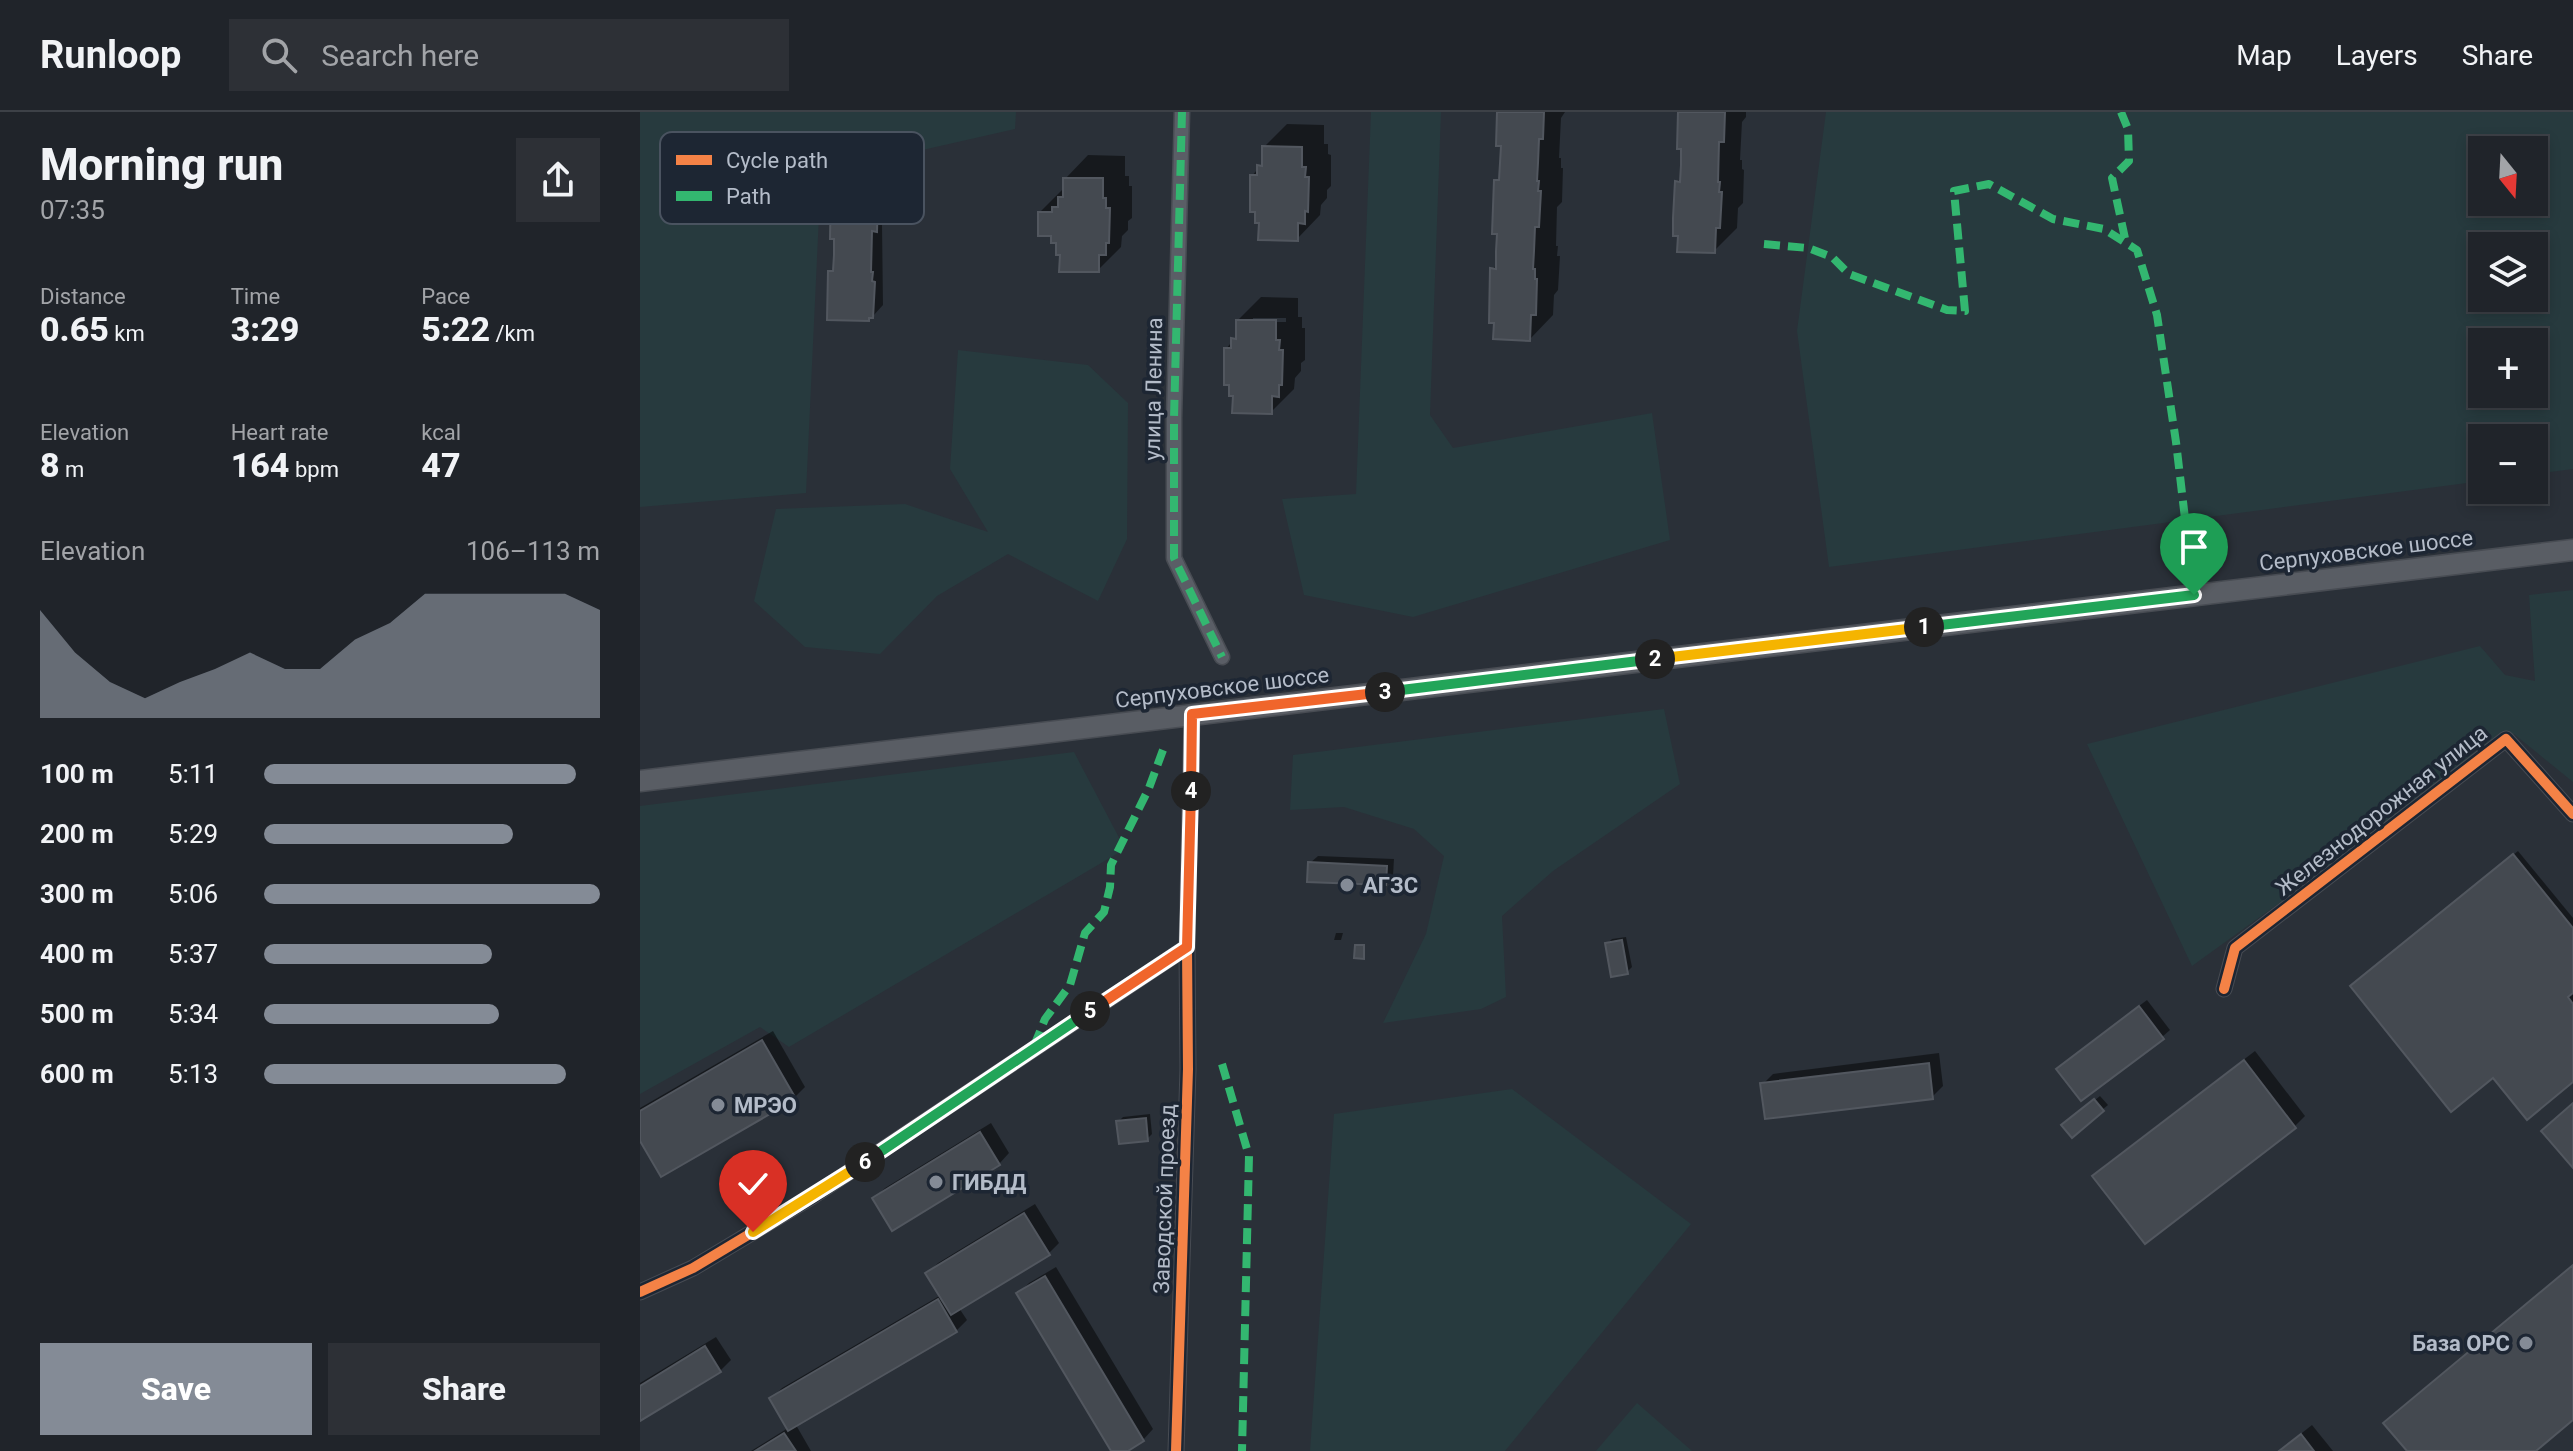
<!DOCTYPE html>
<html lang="en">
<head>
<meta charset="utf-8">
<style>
	:root { --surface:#20242a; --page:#2d3036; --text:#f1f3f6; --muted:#a2a4a8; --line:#3d4147; --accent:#848b96 }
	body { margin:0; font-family:Roboto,sans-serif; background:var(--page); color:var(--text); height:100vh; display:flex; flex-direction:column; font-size:30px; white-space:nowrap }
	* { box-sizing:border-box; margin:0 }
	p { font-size:26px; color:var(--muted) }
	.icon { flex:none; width:44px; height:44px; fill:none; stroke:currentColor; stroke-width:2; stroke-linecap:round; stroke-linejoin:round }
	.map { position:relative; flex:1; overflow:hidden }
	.panel { display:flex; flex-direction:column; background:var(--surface); width:640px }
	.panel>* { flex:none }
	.needle { width:52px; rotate:162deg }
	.tools { position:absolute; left:1828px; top:24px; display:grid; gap:16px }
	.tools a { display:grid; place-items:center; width:80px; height:80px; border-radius:0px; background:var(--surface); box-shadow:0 4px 12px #0003,0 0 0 2px var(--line); font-size:40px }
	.pin { position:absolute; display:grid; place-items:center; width:68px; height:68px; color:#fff; margin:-82px -34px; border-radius:50% 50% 50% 0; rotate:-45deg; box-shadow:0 0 8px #0007 }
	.pin .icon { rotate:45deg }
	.km { position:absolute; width:40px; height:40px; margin:-20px; border-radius:50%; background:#222; color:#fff; font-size:22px; line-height:40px; text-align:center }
	.round { display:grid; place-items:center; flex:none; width:84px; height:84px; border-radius:0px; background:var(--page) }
	.summary { display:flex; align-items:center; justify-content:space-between; height:136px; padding:0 40px }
	h1 { font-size:44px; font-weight:800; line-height:60px }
	.figures { display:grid; grid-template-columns:repeat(3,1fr); gap:12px; height:136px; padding:8px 40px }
	.figures div { display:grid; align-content:center }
	.figures b { font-size:34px; font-weight:800 }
	.figures small { font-size:22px; font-weight:400 }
	.figures p { font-size:22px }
	.chart { height:224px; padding:16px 40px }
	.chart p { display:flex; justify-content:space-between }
	.chart svg { width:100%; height:144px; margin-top:8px; fill:var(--accent); opacity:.7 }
	.cta { display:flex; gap:16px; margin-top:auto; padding:16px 40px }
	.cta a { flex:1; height:92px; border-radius:0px; background:var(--accent); color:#fff; font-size:32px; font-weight:800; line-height:92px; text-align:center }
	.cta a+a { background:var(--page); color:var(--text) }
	ul { padding:0 40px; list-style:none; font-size:26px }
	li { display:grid; grid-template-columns:128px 96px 1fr; align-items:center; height:60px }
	li i { height:20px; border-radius:10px; background:var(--accent) }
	header { display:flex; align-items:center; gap:48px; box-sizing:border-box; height:112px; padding:0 40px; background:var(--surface); border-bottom:2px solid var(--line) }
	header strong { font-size:38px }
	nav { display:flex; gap:44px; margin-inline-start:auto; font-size:28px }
	.search { width:560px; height:72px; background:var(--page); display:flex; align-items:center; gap:20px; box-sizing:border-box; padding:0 28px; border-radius:0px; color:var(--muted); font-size:30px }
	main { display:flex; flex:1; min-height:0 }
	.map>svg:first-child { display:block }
</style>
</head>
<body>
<header>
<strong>Runloop</strong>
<div class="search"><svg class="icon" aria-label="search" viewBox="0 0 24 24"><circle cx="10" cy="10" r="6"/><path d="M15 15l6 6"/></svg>Search here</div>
<nav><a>Map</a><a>Layers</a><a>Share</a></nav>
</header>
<main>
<section class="panel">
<div class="summary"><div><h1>Morning run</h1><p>07:35</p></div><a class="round"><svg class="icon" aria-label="share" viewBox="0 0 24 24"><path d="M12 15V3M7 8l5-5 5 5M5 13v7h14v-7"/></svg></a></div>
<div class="figures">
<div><p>Distance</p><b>0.65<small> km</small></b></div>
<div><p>Time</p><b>3:29</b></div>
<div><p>Pace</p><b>5:22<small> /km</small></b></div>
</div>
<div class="figures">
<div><p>Elevation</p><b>8<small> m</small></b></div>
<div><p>Heart rate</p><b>164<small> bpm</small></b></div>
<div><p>kcal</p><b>47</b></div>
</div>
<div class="chart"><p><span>Elevation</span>106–113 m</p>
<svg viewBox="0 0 160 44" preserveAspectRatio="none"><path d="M0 44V11L10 24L20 33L30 38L40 33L50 29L60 24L70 29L80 29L90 20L100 15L110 6L120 6L130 6L140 6L150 6L160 11V44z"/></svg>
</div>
<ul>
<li><b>100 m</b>5:11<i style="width:93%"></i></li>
<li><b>200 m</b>5:29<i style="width:74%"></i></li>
<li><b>300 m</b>5:06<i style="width:100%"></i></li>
<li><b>400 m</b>5:37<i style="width:68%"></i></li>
<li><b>500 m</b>5:34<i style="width:70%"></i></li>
<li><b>600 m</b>5:13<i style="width:90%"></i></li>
</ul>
<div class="cta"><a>Save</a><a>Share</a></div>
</section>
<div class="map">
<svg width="1933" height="1339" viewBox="0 0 1933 1339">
	<rect width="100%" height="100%" fill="#2a3038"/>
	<!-- green -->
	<g fill="#273a3e" fill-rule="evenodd">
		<polygon points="0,0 376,0 375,17 181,61 166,381 0,395"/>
		<polygon points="731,0 801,0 790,303 813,336 1012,301 1030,428 773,505 664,483 642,387 716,382"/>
		<path d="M1186,0H1933V357L1894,362V326H1842V369L1189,455L1157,219ZM1842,38H1894V90H1842ZM1842,134H1894V186H1842ZM1894,230V282H1842V230Z"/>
		<polygon points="318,238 448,253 488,291 487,427 458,489 368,442 297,484 240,542 165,535 114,489 136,397 265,392 348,420 310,357"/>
		<polygon points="1933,478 1933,670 1874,622 1552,854 1447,632 1840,534 1865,563 1895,569 1889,483"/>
		<polygon points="1024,597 1040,672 913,759 862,804 866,885 841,897 743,911 786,822 804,744 774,717 704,695 650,698 653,643"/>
		<polygon points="434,640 485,737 149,935 120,915 0,982 0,694"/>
		<polygon points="872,977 1051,1112 865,1339 670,1339 694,1002"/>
		<polygon points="997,1291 1052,1339 956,1339"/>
	</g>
	<!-- shadow -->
	<g fill="#0007" fill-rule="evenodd">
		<polygon points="859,0 925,0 921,6 919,46 921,46 921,56 923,56 922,90 917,95 916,134 918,134 917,144 920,144 918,178 914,183 913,203 890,227 852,157 858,152 856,69 861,64 863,32"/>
		<polygon points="1040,0 1106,0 1106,5 1102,10 1100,48 1102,48 1102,57 1104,58 1103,91 1098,96 1097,116 1074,139 1037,70 1042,65"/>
		<polygon points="647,12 684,13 684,32 688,32 688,42 691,43 691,74 687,78 687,86 681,93 680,103 657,127 621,109 612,64 624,49 624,35"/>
		<polygon points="448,43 485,44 485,64 489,64 489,74 492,74 492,106 488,109 488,118 482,124 481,135 458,158 422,140 418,129 400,100 423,77 425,67"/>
		<polygon points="210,47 244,48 244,63 246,63 246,73 248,73 247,107 242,112 243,193 233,204 190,160 195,154 193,74 199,68 199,57"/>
		<path d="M621,185L658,186V205H662V216H665V248L661,251V259L655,266L654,277L631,300L595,282L586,237L598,222V208ZM613,206H646V210H613Z"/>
		<polygon points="1878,739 1933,806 1933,968 1853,963 1717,870"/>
		<polygon points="678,744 754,747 753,764 745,771 670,751"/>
		<polygon points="696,821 703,821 701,828 694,828"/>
		<polygon points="986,825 992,855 987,860 967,832 972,827"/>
		<polygon points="1507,888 1530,918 1522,925 1426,949"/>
		<polygon points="133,919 165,975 155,985 0,1026 0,996"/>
		<polygon points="1615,939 1665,1004 1655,1014 1505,1129 1455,1064 1465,1053"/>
		<polygon points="1299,941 1303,974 1292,985 1123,972 1133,962"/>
		<polygon points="1460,984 1468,993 1432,1023 1429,1009"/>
		<polygon points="510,1002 512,1022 507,1027 478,1010 483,1005"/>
		<polygon points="351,1011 369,1041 359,1052 235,1086 245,1076"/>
		<polygon points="395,1092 419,1131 408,1142 319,1196 327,1208 316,1219 156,1313 171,1339 111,1339 148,1316 131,1287 142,1276 301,1183 288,1161 298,1151"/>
		<polygon points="416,1155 513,1317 503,1328 484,1339 473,1339 379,1181 389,1171"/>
		<polygon points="76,1225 91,1248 80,1259 0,1307 0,1271"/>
		<polygon points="1672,1313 1693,1339 1639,1339"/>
	</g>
	<!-- building -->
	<g fill="#444950" stroke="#52575f" stroke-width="2">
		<polygon points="857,0 904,0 903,27 899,27 898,51 897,69 899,69 898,79 901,79 899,115 895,115 894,139 893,157 895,157 895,167 897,167 896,203 891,203 890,229 853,227 854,211 849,211 850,156 856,157 856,139 857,122 852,122 854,68 859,68 861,34 856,34"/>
		<polygon points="1038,0 1085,0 1084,30 1079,30 1078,70 1080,70 1079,80 1082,80 1080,116 1076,116 1075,141 1037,140 1038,124 1033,124 1033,106 1035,69 1040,70 1041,53 1041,37 1037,37"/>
		<polygon points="622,34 662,35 662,55 666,55 665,65 669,65 668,100 665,99 665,112 658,111 658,129 618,128 619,111 615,111 615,100 610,100 610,63 617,63 617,53 622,54"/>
		<polygon points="197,57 235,58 234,73 236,73 236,83 238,83 237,120 232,119 231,160 233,160 232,169 235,170 233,206 229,206 229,209 187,208 188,159 193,159 194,143 194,127 190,127 191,73 197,73"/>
		<polygon points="423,66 463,66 463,86 466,86 466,96 470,96 469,131 466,131 466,143 459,143 459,160 419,160 420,143 416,143 416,131 411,131 411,124 398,124 398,100 412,100 412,95 418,95 418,85 423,85"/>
		<polygon points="596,208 636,208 636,228 640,228 639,238 643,238 642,273 639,273 639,285 632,284 632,302 592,301 593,284 589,284 589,273 584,273 584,236 591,236 591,226 596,227"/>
		<polygon points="1873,742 1933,816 1933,881 1928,885 1933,892 1933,970 1887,1008 1853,966 1811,1000 1710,874"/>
		<polygon points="668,750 747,754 746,773 667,770"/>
		<polygon points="982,828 988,862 971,865 965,831"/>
		<polygon points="715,833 724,833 724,847 714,846"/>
		<polygon points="1499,894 1524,927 1441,989 1416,957"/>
		<polygon points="122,928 156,987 21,1065 0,1029 0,999"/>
		<polygon points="1604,948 1656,1016 1505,1132 1452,1064"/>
		<polygon points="1289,951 1293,987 1125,1007 1120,971"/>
		<polygon points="1454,987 1464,999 1432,1026 1421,1013"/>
		<polygon points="1933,991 1933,1056 1901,1019"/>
		<polygon points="506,1006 508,1029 479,1032 476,1009"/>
		<polygon points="340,1020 360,1053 252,1119 232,1086"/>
		<polygon points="384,1101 410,1143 311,1203 285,1161"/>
		<polygon points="1933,1153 1933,1308 1896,1339 1767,1339 1743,1311"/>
		<polygon points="405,1164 504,1329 488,1339 471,1339 376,1181"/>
		<polygon points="298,1187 317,1220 148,1319 129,1286"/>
		<polygon points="65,1234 81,1260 0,1309 0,1274"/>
		<polygon points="144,1321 156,1339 115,1339"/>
		<polygon points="1661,1322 1674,1339 1639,1339"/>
	</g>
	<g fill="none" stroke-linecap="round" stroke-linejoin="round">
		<defs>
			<g id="street">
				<polyline points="542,0 534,306 534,446 582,545"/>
				<polyline points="1584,877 1595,836 1866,627 1933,702"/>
				<polyline points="0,1180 53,1156 173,1084 547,835"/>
				<polyline points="536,1339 548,957 547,835 552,602"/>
			</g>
			<polyline id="secondary" points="0,669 1933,438"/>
		</defs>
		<!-- street casing -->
		<use href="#street" stroke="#484c53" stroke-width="17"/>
		<!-- secondary casing -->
		<use href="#secondary" stroke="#484c53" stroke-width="23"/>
		<!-- street -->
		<use href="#street" stroke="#5a5e66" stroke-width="14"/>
		<!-- secondary -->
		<use href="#secondary" stroke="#595d64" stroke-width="20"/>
		<!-- quiet -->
		<g stroke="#33b770" stroke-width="8" stroke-dasharray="16 8" stroke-linecap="butt">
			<polyline points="542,0 534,306 534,446 582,545"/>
			<polyline points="1481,0 1488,17 1489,49 1472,66 1486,131"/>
			<polyline points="1124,132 1168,136 1192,145 1209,162 1307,198 1325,199 1314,79 1349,72 1413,107 1464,117 1497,138 1517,203 1536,330 1554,483"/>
			<polyline points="394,934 405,907 430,873 445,821 464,800 470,775 471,753 509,676 523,638"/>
			<polyline points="582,952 609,1044 602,1339"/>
		</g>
		<defs>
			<g id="cycleway">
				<polyline points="1584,877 1595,836 1866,627 1933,702"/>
				<polyline points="0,1180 53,1156 173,1084 547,835"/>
				<polyline points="536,1339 548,957 547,835 552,602"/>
			</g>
		</defs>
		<!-- cycleway casing -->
		<use href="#cycleway" stroke="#1d2633" stroke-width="15"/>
		<!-- cycleway -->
		<use href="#cycleway" stroke="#f48246" stroke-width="10"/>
	</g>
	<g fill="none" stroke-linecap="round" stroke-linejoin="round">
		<defs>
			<polyline id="split-1" points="1284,515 1554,483"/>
			<polyline id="split-2" points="1015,547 1284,515"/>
			<polyline id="split-3" points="745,580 1015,547"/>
			<polyline id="split-4" points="551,679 552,602 745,580"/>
			<polyline id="split-5" points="450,899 547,835 551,679"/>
			<polyline id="split-6" points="225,1050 450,899"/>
			<polyline id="split-7" points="113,1120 225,1050"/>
		</defs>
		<!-- split-1 casing -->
		<use href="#split-1" stroke="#fff" stroke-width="16"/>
		<!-- split-2 casing -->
		<use href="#split-2" stroke="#fff" stroke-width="16"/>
		<!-- split-3 casing -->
		<use href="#split-3" stroke="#fff" stroke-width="16"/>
		<!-- split-4 casing -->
		<use href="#split-4" stroke="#fff" stroke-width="16"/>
		<!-- split-5 casing -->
		<use href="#split-5" stroke="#fff" stroke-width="16"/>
		<!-- split-6 casing -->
		<use href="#split-6" stroke="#fff" stroke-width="16"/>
		<!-- split-7 casing -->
		<use href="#split-7" stroke="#fff" stroke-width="16"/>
		<!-- split-1 -->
		<use href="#split-1" stroke="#22a559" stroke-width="10"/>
		<!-- split-2 -->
		<use href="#split-2" stroke="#f5b400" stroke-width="10"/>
		<!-- split-3 -->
		<use href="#split-3" stroke="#22a559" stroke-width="10"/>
		<!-- split-4 -->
		<use href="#split-4" stroke="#f0652b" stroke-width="10"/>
		<!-- split-5 -->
		<use href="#split-5" stroke="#f0652b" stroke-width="10"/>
		<!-- split-6 -->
		<use href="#split-6" stroke="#22a559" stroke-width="10"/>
		<!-- split-7 -->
		<use href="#split-7" stroke="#f5b400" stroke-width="10"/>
	</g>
	<!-- markers -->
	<g fill="#848b96" stroke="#1d2633" stroke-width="3">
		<circle cx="707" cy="773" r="8"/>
		<circle cx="78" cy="993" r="8"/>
		<circle cx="296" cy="1070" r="8"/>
		<circle cx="1886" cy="1231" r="8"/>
	</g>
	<g text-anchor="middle" stroke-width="7" stroke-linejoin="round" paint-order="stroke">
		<!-- street labels -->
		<g font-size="22" fill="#b4bcc9" stroke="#1d2633">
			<text transform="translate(513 277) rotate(-89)" y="8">улица Ленина</text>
			<text transform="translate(1726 438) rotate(-7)" y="8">Серпуховское шоссе</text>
			<text transform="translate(582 575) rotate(-7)" y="8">Серпуховское шоссе</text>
			<text transform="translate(1741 698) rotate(-38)" y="8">Железнодорожная улица</text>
			<text transform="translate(524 1087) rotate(-88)" y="8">Заводской проезд</text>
		</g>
		<!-- poi labels -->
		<g font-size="22" font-weight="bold" fill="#b4bcc9" stroke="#1d2633" text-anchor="start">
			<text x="723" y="781">АГЗС</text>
			<text x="94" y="1001">МРЭО</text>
			<text x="312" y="1078">ГИБДД</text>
			<text x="1870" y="1239" text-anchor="end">База ОРС</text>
		</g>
	</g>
	<!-- legend -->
	<rect x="20" y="20" width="264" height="92" rx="12" fill="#1d2633" stroke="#4a5360" stroke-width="2"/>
	<rect x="36" y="43" width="36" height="10" fill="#f48246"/>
	<rect x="36" y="79" width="36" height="10" fill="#33b770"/>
	<g font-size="22" fill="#b4bcc9">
		<text x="86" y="56">Cycle path</text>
		<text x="86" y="92">Path</text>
	</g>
</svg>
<div class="tools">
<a><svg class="needle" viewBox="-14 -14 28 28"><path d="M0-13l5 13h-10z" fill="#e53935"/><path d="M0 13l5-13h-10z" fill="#a2a4a8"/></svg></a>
<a><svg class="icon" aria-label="layers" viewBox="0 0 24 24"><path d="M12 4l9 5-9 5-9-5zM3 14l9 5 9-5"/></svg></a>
<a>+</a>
<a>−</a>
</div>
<div class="pin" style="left:1554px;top:483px;background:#1e9e55"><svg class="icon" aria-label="arrive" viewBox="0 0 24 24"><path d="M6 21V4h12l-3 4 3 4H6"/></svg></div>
<div class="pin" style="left:113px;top:1120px;background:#d93025"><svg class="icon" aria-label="check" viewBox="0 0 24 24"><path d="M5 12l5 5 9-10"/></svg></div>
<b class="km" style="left:1284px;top:515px">1</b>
<b class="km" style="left:1015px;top:547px">2</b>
<b class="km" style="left:745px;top:580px">3</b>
<b class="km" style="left:551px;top:679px">4</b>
<b class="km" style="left:450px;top:899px">5</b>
<b class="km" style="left:225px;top:1050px">6</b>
</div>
</main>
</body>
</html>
